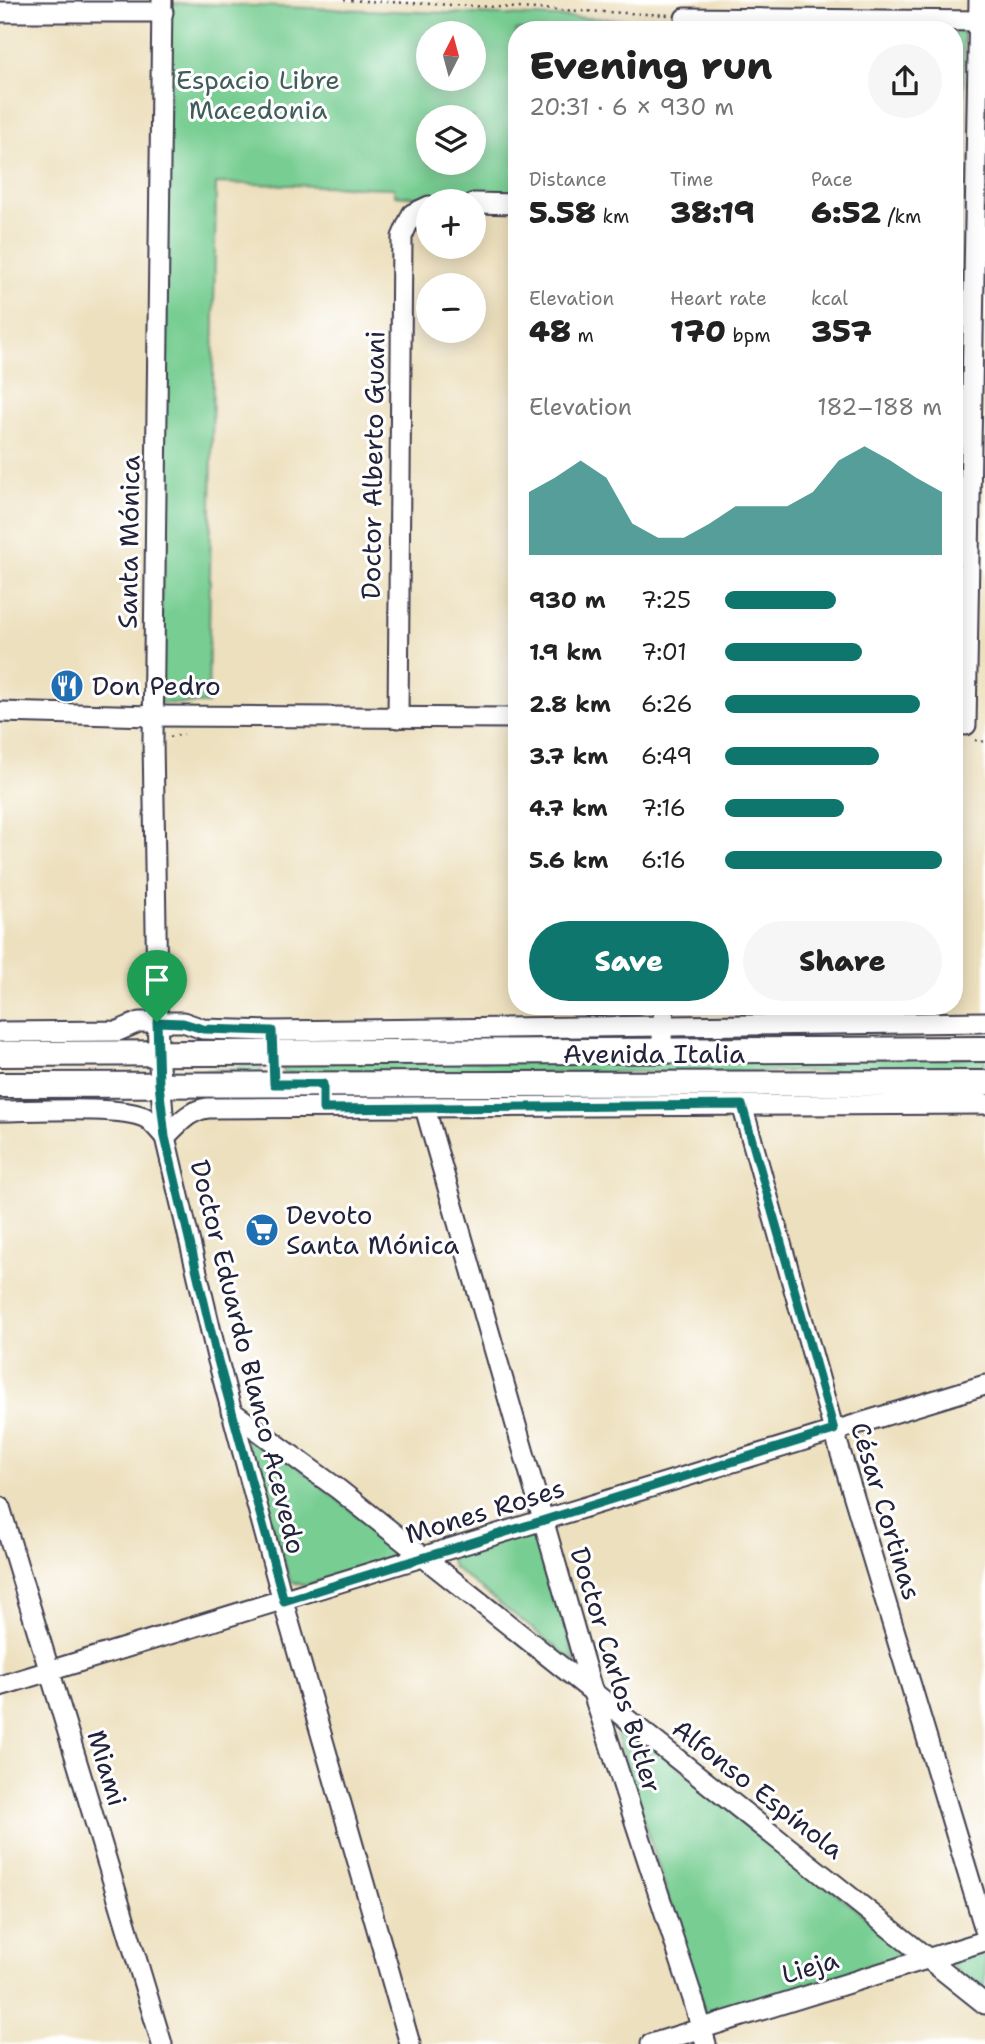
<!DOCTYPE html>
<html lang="en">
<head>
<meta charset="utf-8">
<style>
	:root { --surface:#fff; --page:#f6f6f6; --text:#222; --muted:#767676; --accent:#0f766e }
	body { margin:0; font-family:"Shantell Sans",sans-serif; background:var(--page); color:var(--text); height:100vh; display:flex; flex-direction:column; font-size:26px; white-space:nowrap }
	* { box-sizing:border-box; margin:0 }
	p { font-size:23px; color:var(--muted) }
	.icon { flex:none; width:38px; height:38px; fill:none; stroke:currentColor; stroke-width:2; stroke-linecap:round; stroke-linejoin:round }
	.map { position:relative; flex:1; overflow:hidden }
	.panel { position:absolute; left:508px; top:21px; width:455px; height:994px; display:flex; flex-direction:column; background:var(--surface); border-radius:28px; box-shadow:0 4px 18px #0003 }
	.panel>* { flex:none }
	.needle { width:46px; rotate:6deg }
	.tools { position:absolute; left:416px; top:21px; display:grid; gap:14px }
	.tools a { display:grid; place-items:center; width:70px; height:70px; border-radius:50%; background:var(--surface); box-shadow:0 4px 18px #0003; font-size:35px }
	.pin { position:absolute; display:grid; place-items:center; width:60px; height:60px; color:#fff; margin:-72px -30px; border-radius:50% 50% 50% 0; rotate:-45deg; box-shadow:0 0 7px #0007 }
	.pin .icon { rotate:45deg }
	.round { display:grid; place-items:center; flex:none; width:74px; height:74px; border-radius:37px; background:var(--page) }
	.head { display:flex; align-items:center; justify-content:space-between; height:119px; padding:0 21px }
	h1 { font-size:38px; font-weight:800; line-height:52px }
	.figures { display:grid; grid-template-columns:repeat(3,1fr); gap:10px; height:119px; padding:7px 21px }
	.figures div { display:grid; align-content:center }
	.figures b { font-size:30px; font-weight:800 }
	.figures small { font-size:19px; font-weight:400 }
	.figures p { font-size:19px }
	.chart { height:196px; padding:14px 21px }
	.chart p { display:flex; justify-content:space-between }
	.chart svg { width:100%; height:126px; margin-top:7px; fill:var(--accent); opacity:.7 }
	.primary-button { display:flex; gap:14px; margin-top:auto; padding:14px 21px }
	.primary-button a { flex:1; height:80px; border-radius:42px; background:var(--accent); color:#fff; font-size:28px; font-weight:800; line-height:80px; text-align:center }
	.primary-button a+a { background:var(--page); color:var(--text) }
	ul { padding:0 21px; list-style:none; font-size:23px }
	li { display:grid; grid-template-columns:112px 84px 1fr; align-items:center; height:52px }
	li i { height:18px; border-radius:9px; background:var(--accent) }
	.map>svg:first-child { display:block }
</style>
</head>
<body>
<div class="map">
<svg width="985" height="2044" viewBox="0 0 985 2044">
	<rect width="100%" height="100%" fill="#fff"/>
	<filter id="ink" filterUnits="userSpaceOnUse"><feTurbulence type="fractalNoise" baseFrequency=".0143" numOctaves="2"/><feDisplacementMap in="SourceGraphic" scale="14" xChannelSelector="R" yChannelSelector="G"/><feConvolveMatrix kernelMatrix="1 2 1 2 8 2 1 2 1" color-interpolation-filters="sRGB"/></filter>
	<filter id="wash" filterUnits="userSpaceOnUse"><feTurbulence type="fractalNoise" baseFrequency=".00686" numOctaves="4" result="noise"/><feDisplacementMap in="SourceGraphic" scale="28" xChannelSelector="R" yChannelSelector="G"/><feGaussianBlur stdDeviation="1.57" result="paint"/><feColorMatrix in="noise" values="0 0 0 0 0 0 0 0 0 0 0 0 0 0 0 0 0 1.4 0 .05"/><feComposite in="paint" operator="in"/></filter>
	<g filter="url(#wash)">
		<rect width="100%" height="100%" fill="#ede0be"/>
		<!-- green -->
		<g fill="#77cd92" stroke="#4c7866" stroke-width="2" fill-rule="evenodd">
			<path d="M170,3L668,21L674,22L675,30H516V200L437,199L395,195L394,188L216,183L208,704L160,703ZM429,33H474V79H429ZM429,117H474V163H429Z"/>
			<polygon points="699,27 957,28 964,34 964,193 954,192 954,30 697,30"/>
			<polygon points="985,1057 985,1071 284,1073 281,1065 284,1062"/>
			<polygon points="259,1063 262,1069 260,1072 184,1072 226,1069"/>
			<polygon points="246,1431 273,1447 401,1551 399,1555 305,1586 290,1581 246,1440"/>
			<polygon points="530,1532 539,1537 576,1663 452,1566 451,1556"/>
			<polygon points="621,1721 907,1950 905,1954 716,2014 705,2013 616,1733 617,1724"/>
			<polygon points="985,1945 985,2001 951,1965 953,1959"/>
		</g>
	</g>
	<g filter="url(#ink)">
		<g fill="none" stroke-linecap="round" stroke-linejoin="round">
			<defs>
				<g id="minor">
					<polyline points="162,0 153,739 158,1054 165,1137 217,1357 283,1601 410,2044"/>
					<polyline points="0,12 163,12"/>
					<polyline points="685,18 985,21"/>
					<polyline points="474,203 516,204"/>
					<polyline points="0,712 153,716 516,718"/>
					<polyline points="398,718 402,237 412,214 429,206"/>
					<polyline points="966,725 979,0"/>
					<polyline points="0,1032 118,1031 139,1022 183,1022 203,1029 272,1031 985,1022"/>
					<polyline points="662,1039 664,1006"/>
					<polyline points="742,1105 834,1431 985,1930"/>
					<polyline points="425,1108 592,1690 693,1999 706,2044"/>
					<path d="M0,1111C31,1111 122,1105 146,1118C153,1122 159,1131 165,1137"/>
					<path d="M165,1137C179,1124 187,1111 208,1108L985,1104"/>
					<polyline points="231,1411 338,1489 985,2004"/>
					<polyline points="0,1507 162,2044"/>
					<polyline points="0,1686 985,1385"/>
					<polyline points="651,2044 985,1941"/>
				</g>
				<g id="major">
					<polyline points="0,1054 985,1049"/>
					<polyline points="0,1085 985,1083"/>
				</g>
			</defs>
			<!-- minor casing -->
			<use href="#minor" stroke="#403e4f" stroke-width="23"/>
			<!-- major casing -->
			<use href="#major" stroke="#403e4f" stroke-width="28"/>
			<!-- path -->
			<g stroke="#403e4f" stroke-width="2.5" stroke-dasharray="2 5" stroke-linecap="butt">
				<polyline points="344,0 669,15"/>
				<polyline points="170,737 184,734"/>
				<polyline points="975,740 985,742"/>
			</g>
			<!-- minor -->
			<use href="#minor" stroke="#fff" stroke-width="19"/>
			<!-- major -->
			<use href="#major" stroke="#fff" stroke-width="24"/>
		</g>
	</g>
	<g fill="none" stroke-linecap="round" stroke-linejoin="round" filter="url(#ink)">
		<defs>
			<polygon id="route" points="157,1022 183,1023 203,1029 272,1031 274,1084 323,1084 323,1109 742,1105 834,1430 284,1601 217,1357 165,1137 159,1084"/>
		</defs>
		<!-- route casing -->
		<use href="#route" stroke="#fff" stroke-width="14"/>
		<!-- route -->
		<use href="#route" stroke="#0f766e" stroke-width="9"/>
	</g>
	<!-- icons -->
	<defs>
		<symbol id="restaurant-disc" viewBox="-11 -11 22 22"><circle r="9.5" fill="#1f6fb2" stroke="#fff"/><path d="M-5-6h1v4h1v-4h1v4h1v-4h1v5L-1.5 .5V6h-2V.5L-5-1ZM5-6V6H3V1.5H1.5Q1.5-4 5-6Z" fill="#fff"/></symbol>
		<symbol id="supermarket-disc" viewBox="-11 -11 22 22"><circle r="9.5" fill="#1f6fb2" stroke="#fff"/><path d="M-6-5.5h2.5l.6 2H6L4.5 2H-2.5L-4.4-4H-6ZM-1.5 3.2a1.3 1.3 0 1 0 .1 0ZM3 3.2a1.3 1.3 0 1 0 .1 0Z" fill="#fff"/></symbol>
	</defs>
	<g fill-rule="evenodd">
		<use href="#restaurant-disc" x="48" y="667" width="38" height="38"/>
		<use href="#supermarket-disc" x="243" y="1211" width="38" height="38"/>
	</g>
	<g text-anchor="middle" stroke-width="6" stroke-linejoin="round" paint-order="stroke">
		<!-- park labels -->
		<g font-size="26" fill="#405e59" stroke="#fff">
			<text x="258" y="89">Espacio Libre<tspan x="258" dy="30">Macedonia</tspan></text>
		</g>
		<!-- street labels -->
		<g font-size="26" fill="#22223b" stroke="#fff">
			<text transform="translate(373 465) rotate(-89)" y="9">Doctor Alberto Guani</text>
			<text transform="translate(129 542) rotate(-89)" y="9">Santa Mónica</text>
			<text x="654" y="1063">Avenida Italia</text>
			<text transform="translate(248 1357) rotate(76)" y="9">Doctor Eduardo Blanco Acevedo</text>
			<text transform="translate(485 1511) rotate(-17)" y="9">Mones Roses</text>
			<text transform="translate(886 1511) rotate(73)" y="9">César Cortinas</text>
			<text transform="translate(616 1670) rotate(73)" y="9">Doctor Carlos Butler</text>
			<text transform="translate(107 1768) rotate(73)" y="9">Miami</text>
			<text transform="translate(758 1789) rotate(38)" y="9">Alfonso Espínola</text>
			<text transform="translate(810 1967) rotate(-17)" y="9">Lieja</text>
		</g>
		<!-- poi labels -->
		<g font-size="26" fill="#22223b" stroke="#fff" text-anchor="start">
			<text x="92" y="695">Don Pedro</text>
			<text x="286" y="1224">Devoto<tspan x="286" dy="30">Santa Mónica</tspan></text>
		</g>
	</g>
</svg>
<div class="tools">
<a><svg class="needle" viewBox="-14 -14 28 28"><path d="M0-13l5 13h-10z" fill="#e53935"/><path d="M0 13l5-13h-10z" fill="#767676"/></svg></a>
<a><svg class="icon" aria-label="layers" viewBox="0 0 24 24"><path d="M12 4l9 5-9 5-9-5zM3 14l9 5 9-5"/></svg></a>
<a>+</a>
<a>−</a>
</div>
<div class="pin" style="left:157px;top:1022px;background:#1e9e55"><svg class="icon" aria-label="arrive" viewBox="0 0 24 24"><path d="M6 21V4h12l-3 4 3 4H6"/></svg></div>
<section class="panel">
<div class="head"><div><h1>Evening run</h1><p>20:31 · 6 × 930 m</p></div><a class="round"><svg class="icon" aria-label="share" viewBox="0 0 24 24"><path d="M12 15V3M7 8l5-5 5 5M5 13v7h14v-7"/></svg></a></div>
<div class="figures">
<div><p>Distance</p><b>5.58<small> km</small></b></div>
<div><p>Time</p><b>38:19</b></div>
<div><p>Pace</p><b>6:52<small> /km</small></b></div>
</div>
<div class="figures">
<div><p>Elevation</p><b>48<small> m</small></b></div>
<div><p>Heart rate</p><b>170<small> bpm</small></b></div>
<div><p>kcal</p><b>357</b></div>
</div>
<div class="chart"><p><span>Elevation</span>182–188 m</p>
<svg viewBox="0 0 160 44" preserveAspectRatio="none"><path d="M0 44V22L10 17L20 11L30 17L40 33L50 38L60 38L70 33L80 27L90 27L100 27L110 22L120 11L130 6L140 11L150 17L160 22V44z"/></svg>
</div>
<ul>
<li><b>930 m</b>7:25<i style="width:51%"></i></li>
<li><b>1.9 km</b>7:01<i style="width:63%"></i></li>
<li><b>2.8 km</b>6:26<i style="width:90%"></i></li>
<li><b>3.7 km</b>6:49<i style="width:71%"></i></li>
<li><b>4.7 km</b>7:16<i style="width:55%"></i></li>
<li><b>5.6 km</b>6:16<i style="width:100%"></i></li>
</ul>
<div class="primary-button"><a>Save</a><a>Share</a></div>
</section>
</div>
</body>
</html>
